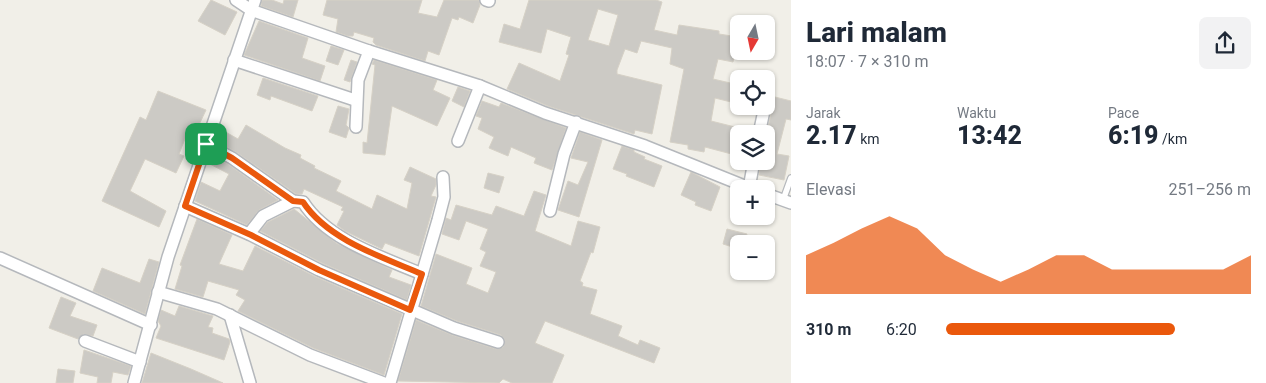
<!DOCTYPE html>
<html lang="id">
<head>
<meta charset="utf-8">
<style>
	:root { --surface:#fff; --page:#f2f2f3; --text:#1f2937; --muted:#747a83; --accent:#ea580c }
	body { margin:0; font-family:Roboto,sans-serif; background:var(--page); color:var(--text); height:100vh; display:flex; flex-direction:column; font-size:19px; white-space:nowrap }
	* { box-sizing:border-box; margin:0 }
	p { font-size:16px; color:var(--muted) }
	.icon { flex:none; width:28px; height:28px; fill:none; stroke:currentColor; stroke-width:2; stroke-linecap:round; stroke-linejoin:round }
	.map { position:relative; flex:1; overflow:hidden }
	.drawer { display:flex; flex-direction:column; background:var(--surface); width:475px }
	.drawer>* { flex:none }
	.needle { width:32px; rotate:189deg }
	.controls { position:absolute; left:730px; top:15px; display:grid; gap:10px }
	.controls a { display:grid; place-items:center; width:45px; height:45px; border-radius:8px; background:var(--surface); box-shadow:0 1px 4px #0004; font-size:25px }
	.pin { position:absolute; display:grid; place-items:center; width:42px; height:42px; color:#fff; margin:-21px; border-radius:10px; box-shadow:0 2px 8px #0006 }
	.round { display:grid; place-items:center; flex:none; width:52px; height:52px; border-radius:8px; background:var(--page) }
	.summary { display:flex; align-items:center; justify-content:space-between; height:85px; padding:0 15px }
	h1 { font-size:28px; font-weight:800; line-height:38px }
	.figures { display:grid; grid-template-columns:repeat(3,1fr); gap:8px; height:85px; padding:5px 15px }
	.figures div { display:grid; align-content:center }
	.figures b { font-size:25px; font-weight:800 }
	.figures small { font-size:14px; font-weight:400 }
	.figures p { font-size:14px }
	.chart { height:140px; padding:10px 15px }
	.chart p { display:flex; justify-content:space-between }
	.chart svg { width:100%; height:90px; margin-top:5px; fill:var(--accent); opacity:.7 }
	ul { padding:0 15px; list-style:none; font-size:16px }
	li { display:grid; grid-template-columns:80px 60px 1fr; align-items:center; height:38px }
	li i { height:12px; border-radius:6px; background:var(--accent) }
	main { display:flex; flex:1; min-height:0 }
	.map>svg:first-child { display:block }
</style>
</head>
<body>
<main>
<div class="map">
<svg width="791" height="383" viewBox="0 0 791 383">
	<rect width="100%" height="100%" fill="#f1efe8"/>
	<!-- building -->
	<g fill="#cccac5" stroke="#d6d1c6" fill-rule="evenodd">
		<polygon points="211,0 237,12 225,35 198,21"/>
		<polygon points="262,0 272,0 283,4 284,0 298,0 293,17 261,6"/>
		<polygon points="327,0 422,0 418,13 437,17 444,0 479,0 480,5 473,23 459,17 458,20 452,18 439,55 428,51 425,61 376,45 373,42 374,38 354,32 353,36 348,36 336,32 338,19 323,15"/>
		<path d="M529,0H656L662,2L654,30L677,35L679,25L719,31V34L738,37L733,62L718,59L713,79L739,85V104L715,98L711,121L739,128V156L705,147L704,152L688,149V145L670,142L684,69L670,64L672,48L641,41L637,53L625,49L617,70V74L662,85L652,134L635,130L634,134L548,106L507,89L519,63L560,81L569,55L566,54L571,37L547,29L541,53L499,42L504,24L520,29ZM598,9L618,15L609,46L588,40Z"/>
		<polygon points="259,21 308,38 302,58 325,66 320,81 244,55"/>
		<polygon points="331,46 344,50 338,65 326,61"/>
		<polygon points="351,60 357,62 350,82 344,80"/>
		<polygon points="374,60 437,80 433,90 450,98 437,126 392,106 385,155 363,153 363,142 367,143 375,65 372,64"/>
		<polygon points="263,78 318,96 312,111 271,96 270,100 257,95"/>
		<polygon points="458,87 470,91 464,107 452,101"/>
		<polygon points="158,91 206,110 197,129 190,126 179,154 184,156 176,173 145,159 130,191 166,211 159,227 102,201 140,117 146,120"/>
		<polygon points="775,97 791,101 791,120 786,119 777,154 789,156 784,180 759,175 761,161 766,161 766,136"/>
		<polygon points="482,101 499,107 501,103 566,128 552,170 534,163 536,158 511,147 508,156 489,148 494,137 478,129 482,118 476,116"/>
		<polygon points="338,106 349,109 346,125 349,128 346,138 329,132"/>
		<polygon points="246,125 285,148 301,155 300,158 315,166 314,168 341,181 336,191 372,209 377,195 407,209 412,183 404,180 410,167 436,179 436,185 431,196 436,197 419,256 385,243 382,249 345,231 337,225 344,211 341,210 343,207 304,189 302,194 296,194 236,152 216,141 222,130 238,139"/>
		<polygon points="580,132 602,140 579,217 558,210 568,181 578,185 588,162 571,158"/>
		<polygon points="622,146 634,150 634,152 645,157 644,159 662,166 654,187 626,176 627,174 613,169"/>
		<polygon points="210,155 228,164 278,200 259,210 247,225 195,201 201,182 220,191 229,174 208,163"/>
		<polygon points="691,172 720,187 711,211 695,205 696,202 681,195"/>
		<polygon points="488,173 504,177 499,193 484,188"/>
		<polygon points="534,191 546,195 535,231 571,246 578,221 600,227 593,253 591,252 580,281 583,283 582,286 597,290 590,314 622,326 618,336 638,345 640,340 660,348 654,363 545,321 535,343 564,355 552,383 512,383 503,379 499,383 398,381 416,320 452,335 496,349 503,347 505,340 501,335 457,321 421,306 436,254 472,268 466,284 488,293 496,272 480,266 486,252 480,249 488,229 466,221 459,240 442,234 446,218 451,220 456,205 492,215 496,206 524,216"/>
		<polygon points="294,209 336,243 392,270 389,277 411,285 407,300 322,263 260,231 268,222"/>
		<polygon points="197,219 232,235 219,264 243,271 255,246 316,277 402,314 384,375 313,348 238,311 245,300 236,295 239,290 208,281 203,297 175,289 182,266 180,265"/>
		<polygon points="727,229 747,234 744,244 739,244 739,249 723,244"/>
		<polygon points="149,259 159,262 145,314 93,291 102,268 140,283"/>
		<polygon points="61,297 76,303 70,316 97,325 93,336 83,334 78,339 49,328"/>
		<polygon points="179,306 213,316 208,327 213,328 212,333 229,339 230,342 224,360 156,338 161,326 158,321 161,310 175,316"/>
		<polygon points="84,350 131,366 128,375 113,372 111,383 97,383 98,377 80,373"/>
		<polygon points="151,353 191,369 223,383 142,383"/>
		<polygon points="58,369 75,371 73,383 56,383"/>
	</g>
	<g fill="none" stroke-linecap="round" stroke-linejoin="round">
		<defs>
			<polyline id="lane" points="783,200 791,178"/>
			<g id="street">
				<polyline points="236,0 251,10 268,16 369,51 480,86 545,113 645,146 752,189"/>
				<polyline points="486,0 489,1"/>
				<polyline points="234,60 355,100"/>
				<polyline points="356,127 358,80 369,51"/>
				<polyline points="759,134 765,106"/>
				<polyline points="458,141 480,86"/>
				<path d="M206,144L232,158L293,201L303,202C327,240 382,257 422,274"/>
				<polyline points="749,188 754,161"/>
				<polyline points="766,194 791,203"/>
				<polyline points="185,206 251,235 319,270 454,328 498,342"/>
				<polyline points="550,211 564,154 576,122"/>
				<polyline points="249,234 263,216 293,201"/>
				<polyline points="0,258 151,325"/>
				<polyline points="158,292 217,309 310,355 384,383"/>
				<polyline points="230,315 250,383"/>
				<polyline points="85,341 140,362"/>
				<polyline points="134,383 168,257 255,0"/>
				<polyline points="390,383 438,220 444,197 443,177"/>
			</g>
		</defs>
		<!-- lane casing -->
		<use href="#lane" stroke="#b5b8bc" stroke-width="8"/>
		<!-- street casing -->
		<use href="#street" stroke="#b5b8bc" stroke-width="14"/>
		<!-- lane -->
		<use href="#lane" stroke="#fff" stroke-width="5.5"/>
		<!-- street -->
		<use href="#street" stroke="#fff" stroke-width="11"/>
	</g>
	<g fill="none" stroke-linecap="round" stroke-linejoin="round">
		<defs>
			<path id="route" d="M206,144L232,158L293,201L303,202C328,240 382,257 422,274L410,310L319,270L251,235L185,206Z"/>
		</defs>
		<!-- route casing -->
		<use href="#route" stroke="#fff" stroke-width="10"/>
		<!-- route -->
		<use href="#route" stroke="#ea580c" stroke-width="6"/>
	</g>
</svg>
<div class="controls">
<a><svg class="needle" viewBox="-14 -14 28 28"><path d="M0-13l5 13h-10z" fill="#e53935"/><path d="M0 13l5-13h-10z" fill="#747a83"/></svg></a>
<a><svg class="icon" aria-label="locate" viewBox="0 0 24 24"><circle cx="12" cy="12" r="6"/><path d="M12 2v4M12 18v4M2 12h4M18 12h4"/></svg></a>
<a><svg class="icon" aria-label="layers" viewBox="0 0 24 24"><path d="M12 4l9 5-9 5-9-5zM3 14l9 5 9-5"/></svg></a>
<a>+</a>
<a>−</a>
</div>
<div class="pin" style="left:206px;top:144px;background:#1e9e55"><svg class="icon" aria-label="arrive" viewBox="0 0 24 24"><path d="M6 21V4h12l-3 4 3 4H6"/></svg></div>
</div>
<section class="drawer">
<div class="summary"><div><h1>Lari malam</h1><p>18:07 · 7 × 310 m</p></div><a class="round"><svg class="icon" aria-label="share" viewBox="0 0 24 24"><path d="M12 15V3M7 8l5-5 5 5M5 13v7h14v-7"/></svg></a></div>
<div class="figures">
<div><p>Jarak</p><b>2.17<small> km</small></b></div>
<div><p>Waktu</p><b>13:42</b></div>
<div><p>Pace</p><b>6:19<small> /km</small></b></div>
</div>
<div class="chart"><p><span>Elevasi</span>251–256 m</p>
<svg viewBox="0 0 160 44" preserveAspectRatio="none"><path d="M0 44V25L10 19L20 12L30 6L40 12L50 25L60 32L70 38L80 32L90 25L100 25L110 32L120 32L130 32L140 32L150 32L160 25V44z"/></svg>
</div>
<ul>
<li><b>310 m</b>6:20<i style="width:75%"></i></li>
</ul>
</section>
</main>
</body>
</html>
